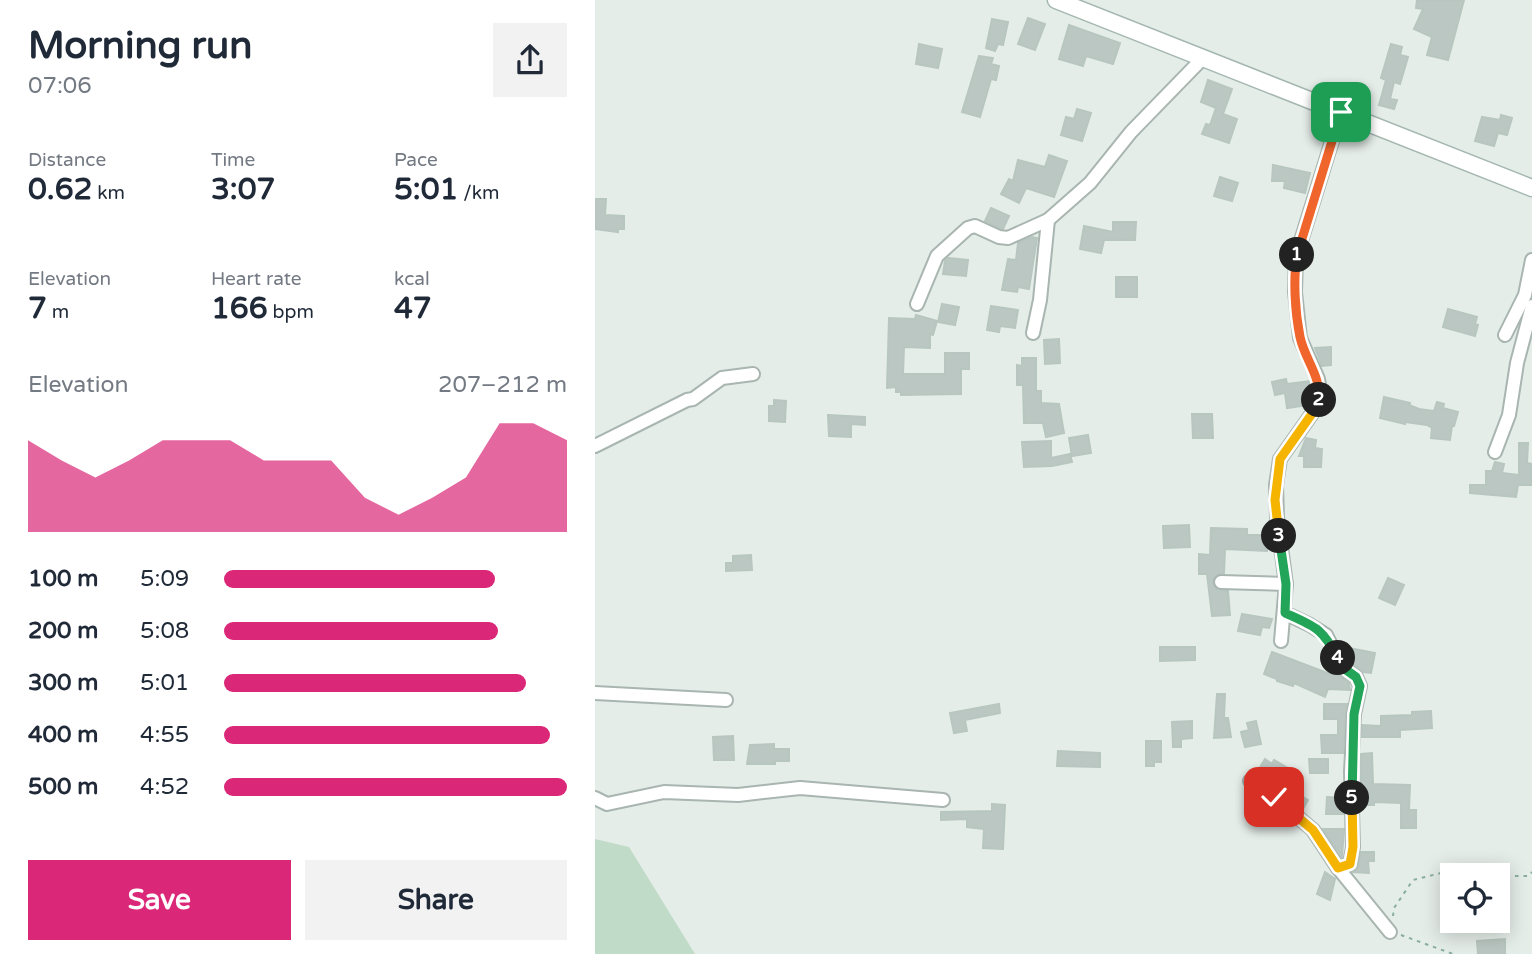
<!DOCTYPE html>
<html lang="en">
<head>
<meta charset="utf-8">
<style>
	:root { --surface:#fff; --page:#f2f2f3; --text:#1f2937; --muted:#747a83; --accent:#db2777 }
	body { margin:0; font-family:"Varela Round",sans-serif; background:var(--page); color:var(--text); height:100vh; display:flex; flex-direction:column; font-size:26px; white-space:nowrap }
	* { box-sizing:border-box; margin:0 }
	p { font-size:23px; color:var(--muted) }
	.icon { flex:none; width:38px; height:38px; fill:none; stroke:currentColor; stroke-width:2; stroke-linecap:round; stroke-linejoin:round }
	.map { position:relative; flex:1; overflow:hidden }
	.sheet { display:flex; flex-direction:column; background:var(--surface); width:595px }
	.sheet>* { flex:none }
	.tools { position:absolute; left:845px; top:863px; display:grid; gap:14px }
	.tools a { display:grid; place-items:center; width:70px; height:70px; border-radius:0px; background:var(--surface); box-shadow:0 4px 18px #0003; font-size:35px }
	.pin { position:absolute; display:grid; place-items:center; width:60px; height:60px; color:#fff; margin:-30px; border-radius:14px; box-shadow:0 4px 10px #0006 }
	.km { position:absolute; width:35px; height:35px; margin:-18px; border-radius:50%; background:#222; color:#fff; font-size:19px; line-height:35px; text-align:center }
	.round { display:grid; place-items:center; flex:none; width:74px; height:74px; border-radius:0px; background:var(--page) }
	.head { display:flex; align-items:center; justify-content:space-between; height:119px; padding:0 28px }
	h1 { font-size:38px; font-weight:800; line-height:52px }
	.figures { display:grid; grid-template-columns:repeat(3,1fr); gap:10px; height:119px; padding:7px 28px }
	.figures div { display:grid; align-content:center }
	.figures b { font-size:30px; font-weight:800 }
	.figures small { font-size:19px; font-weight:400 }
	.figures p { font-size:19px }
	.chart { height:196px; padding:14px 28px }
	.chart p { display:flex; justify-content:space-between }
	.chart svg { width:100%; height:126px; margin-top:7px; fill:var(--accent); opacity:.7 }
	.action { display:flex; gap:14px; margin-top:auto; padding:14px 28px }
	.action a { flex:1; height:80px; border-radius:0px; background:var(--accent); color:#fff; font-size:28px; font-weight:800; line-height:80px; text-align:center }
	.action a+a { background:var(--page); color:var(--text) }
	ul { padding:0 28px; list-style:none; font-size:23px }
	li { display:grid; grid-template-columns:112px 84px 1fr; align-items:center; height:52px }
	li i { height:18px; border-radius:9px; background:var(--accent) }
	main { display:flex; flex:1; min-height:0 }
	.map>svg:first-child { display:block }
</style>
</head>
<body>
<main>
<section class="sheet">
<div class="head"><div><h1>Morning run</h1><p>07:06</p></div><a class="round"><svg class="icon" aria-label="share" viewBox="0 0 24 24"><path d="M12 15V3M7 8l5-5 5 5M5 13v7h14v-7"/></svg></a></div>
<div class="figures">
<div><p>Distance</p><b>0.62<small> km</small></b></div>
<div><p>Time</p><b>3:07</b></div>
<div><p>Pace</p><b>5:01<small> /km</small></b></div>
</div>
<div class="figures">
<div><p>Elevation</p><b>7<small> m</small></b></div>
<div><p>Heart rate</p><b>166<small> bpm</small></b></div>
<div><p>kcal</p><b>47</b></div>
</div>
<div class="chart"><p><span>Elevation</span>207–212 m</p>
<svg viewBox="0 0 160 44" preserveAspectRatio="none"><path d="M0 44V12L10 19L20 25L30 19L40 12L50 12L60 12L70 19L80 19L90 19L100 32L110 38L120 32L130 25L140 6L150 6L160 12V44z"/></svg>
</div>
<ul>
<li><b>100 m</b>5:09<i style="width:79%"></i></li>
<li><b>200 m</b>5:08<i style="width:80%"></i></li>
<li><b>300 m</b>5:01<i style="width:88%"></i></li>
<li><b>400 m</b>4:55<i style="width:95%"></i></li>
<li><b>500 m</b>4:52<i style="width:100%"></i></li>
</ul>
<div class="action"><a>Save</a><a>Share</a></div>
</section>
<div class="map">
<svg width="937" height="954" viewBox="0 0 937 954">
	<rect width="100%" height="100%" fill="#e5ede9"/>
	<!-- green -->
	<polygon fill="#c0dbc7" points="0,839 34,847 100,954 0,954"/>
	<!-- building -->
	<g fill="#bbc7c2" stroke="#b8c6c0" stroke-width="2">
		<polygon points="822,0 869,0 853,60 832,55 837,37 819,29 828,9 821,8"/>
		<polygon points="433,18 450,24 440,50 423,44"/>
		<polygon points="397,19 413,22 408,45 403,44 400,51 391,48"/>
		<polygon points="474,25 525,43 518,64 491,56 488,66 464,59"/>
		<polygon points="324,44 347,49 343,68 321,64"/>
		<polygon points="796,44 807,47 805,55 813,57 805,84 799,82 795,99 802,100 799,109 784,105 791,80 786,78"/>
		<polygon points="384,56 398,58 396,64 404,66 401,80 396,79 385,117 367,112"/>
		<polygon points="613,80 637,89 628,114 642,119 634,143 607,134 611,124 615,125 621,108 606,102"/>
		<polygon points="482,109 496,113 487,141 466,135 471,117 479,119"/>
		<polygon points="906,115 917,118 912,135 903,133 899,146 880,141 887,117 905,120"/>
		<polygon points="454,155 472,161 459,197 431,188 424,203 406,194 414,179 418,181 423,160 450,167"/>
		<polygon points="678,165 715,173 710,193 689,188 690,181 677,181"/>
		<polygon points="625,177 643,183 637,201 619,196"/>
		<polygon points="0,199 11,199 10,215 29,216 29,229 23,229 23,232 0,229"/>
		<polygon points="396,208 414,216 408,229 390,221"/>
		<polygon points="518,222 541,222 540,240 509,240 506,253 485,249 489,226 518,232"/>
		<polygon points="437,237 442,238 434,289 423,287 422,292 407,290 413,259 421,260 423,243"/>
		<polygon points="353,258 373,260 371,276 348,274 350,261"/>
		<rect x="521" y="277" width="21" height="20"/>
		<polygon points="347,304 364,307 360,325 343,322"/>
		<polygon points="396,306 423,310 420,328 405,326 404,332 392,330"/>
		<polygon points="853,309 882,317 880,324 883,325 880,336 848,327"/>
		<polygon points="321,315 342,321 338,335 335,334 335,348 309,347 308,374 350,374 350,353 374,353 374,369 366,369 366,394 306,395 306,392 301,392 301,387 292,388 294,318 320,319"/>
		<polygon points="464,339 465,363 450,364 449,340"/>
		<polygon points="736,347 736,365 727,366 720,348"/>
		<polygon points="427,358 441,358 441,391 446,391 446,403 464,404 469,433 451,437 448,423 429,423 428,385 422,385 422,365 427,366"/>
		<polygon points="691,379 692,384 715,381 716,391 712,405 692,408 690,393 680,395 677,382"/>
		<polygon points="789,397 815,403 814,405 824,409 839,411 842,402 849,404 848,408 863,412 859,426 857,426 855,440 836,438 837,428 832,425 810,422 810,424 785,418"/>
		<polygon points="179,400 191,401 190,422 174,421 174,406 179,406"/>
		<polygon points="597,414 617,414 618,438 598,438"/>
		<polygon points="233,415 270,417 270,425 256,424 256,437 234,436"/>
		<polygon points="493,435 496,453 477,456 474,438"/>
		<polygon points="711,438 721,440 720,448 727,449 726,467 709,467 709,456 704,456"/>
		<polygon points="456,441 456,458 475,454 477,462 457,466 429,467 427,442"/>
		<polygon points="924,443 933,443 932,463 937,464 937,485 923,485 921,497 875,493 875,485 891,485 891,471 897,471 900,462 909,464 907,473 924,475"/>
		<polygon points="594,525 595,547 569,548 568,526"/>
		<polygon points="616,528 652,529 652,535 673,535 672,551 630,549 629,573 621,575 617,582 622,590 633,591 635,615 617,616 612,574 604,574 604,554 615,555"/>
		<polygon points="156,555 157,570 131,571 131,563 138,563 138,556"/>
		<polygon points="793,578 809,585 800,605 784,598"/>
		<polygon points="647,614 677,619 674,628 667,627 665,635 643,631"/>
		<polygon points="565,647 600,647 600,660 565,661"/>
		<polygon points="754,648 780,653 776,673 768,672 754,661 752,657"/>
		<polygon points="677,652 735,674 742,674 754,683 755,690 733,689 730,697 699,683 698,686 682,681 682,679 669,674"/>
		<polygon points="622,694 630,694 629,718 633,718 636,737 619,738"/>
		<polygon points="404,704 405,713 370,720 372,731 359,733 355,713"/>
		<polygon points="729,704 752,704 748,753 727,753 726,735 743,735 743,719 729,719"/>
		<polygon points="836,711 837,728 805,730 805,737 767,737 767,725 786,726 786,716 817,715 817,712"/>
		<polygon points="597,721 597,738 586,739 586,747 578,747 577,722"/>
		<polygon points="661,721 666,744 650,747 646,732 654,730 652,723"/>
		<polygon points="138,736 139,760 119,760 118,737"/>
		<polygon points="551,741 566,741 566,762 559,762 559,766 551,766"/>
		<polygon points="179,744 179,749 194,749 194,761 180,761 180,764 152,764 155,745"/>
		<polygon points="463,751 505,753 505,767 462,766"/>
		<polygon points="777,753 778,784 815,785 814,810 821,810 821,828 806,828 806,803 779,802 779,805 766,805 766,754"/>
		<polygon points="670,759 677,764 679,760 693,768 684,782 713,800 709,807 705,804 703,806 661,774"/>
		<polygon points="714,759 733,759 733,773 715,773"/>
		<polygon points="732,797 748,798 748,814 731,814"/>
		<polygon points="397,804 410,805 408,849 388,848 389,829 372,827 372,819 346,820 346,812 397,811"/>
		<polygon points="728,829 749,829 747,857 747,858"/>
		<polygon points="766,852 779,852 779,861 773,861 774,873 758,872 763,866"/>
		<polygon points="730,872 740,879 735,900 722,894"/>
		<polygon points="910,939 910,954 883,954 882,941"/>
	</g>
	<g fill="none" stroke-linecap="round" stroke-linejoin="round">
		<defs>
			<g id="minor">
				<polyline points="322,304 342,256 373,228 380,226 404,237 413,238 453,220 495,183 536,132 608,58"/>
				<polyline points="438,333 445,300 453,220"/>
				<polyline points="910,335 930,295 937,260"/>
				<polyline points="0,446 92,400 98,399 127,378 158,374"/>
				<polyline points="900,452 914,415 922,363 937,306"/>
				<polyline points="626,582 691,584"/>
				<polyline points="690,613 715,625 731,635 747,667 761,677 765,686 759,714 756,772 758,847 755,864 743,868"/>
				<polyline points="686,641 691,584 682,517 681,485 685,459 721,408 725,391 723,379 705,338 700,292 701,257 746,112"/>
				<polyline points="0,693 131,700"/>
				<polyline points="655,781 679,797 718,830 743,868 795,932"/>
				<polyline points="0,798 12,804 69,792 143,795 205,788 348,800"/>
			</g>
			<polyline id="secondary" points="461,0 937,188"/>
		</defs>
		<!-- minor casing -->
		<use href="#minor" stroke="#a8b5b0" stroke-width="16"/>
		<!-- secondary casing -->
		<use href="#secondary" stroke="#a4b7b0" stroke-width="19"/>
		<!-- path -->
		<g stroke="#89ada1" stroke-width="2" stroke-dasharray="3.5 5" stroke-linecap="butt">
			<polyline points="903,876 933,876 937,872"/>
			<polyline points="798,916 799,908 818,880 858,870 894,875"/>
			<polyline points="806,935 858,954"/>
		</g>
		<!-- minor -->
		<use href="#minor" stroke="#fff" stroke-width="12"/>
		<!-- secondary -->
		<use href="#secondary" stroke="#fff" stroke-width="16"/>
	</g>
	<g fill="none" stroke-linecap="round" stroke-linejoin="round">
		<defs>
			<polyline id="split-1" points="702,255 746,112"/>
			<path id="split-2" d="M702,255C698,280 700,312 705,337C710,360 726,376 724,400"/>
			<polyline id="split-3" points="684,536 680,500 685,459 721,408 724,400"/>
			<path id="split-4" d="M684,536L691,584L690,613C721,627 727,628 743,658"/>
			<polyline id="split-5" points="743,658 747,667 761,677 765,686 759,714 757,798"/>
			<polyline id="split-6" points="679,797 718,830 743,868 755,864 758,847 757,798"/>
		</defs>
		<!-- split-1 casing -->
		<use href="#split-1" stroke="#fff" stroke-width="14"/>
		<!-- split-2 casing -->
		<use href="#split-2" stroke="#fff" stroke-width="14"/>
		<!-- split-3 casing -->
		<use href="#split-3" stroke="#fff" stroke-width="14"/>
		<!-- split-4 casing -->
		<use href="#split-4" stroke="#fff" stroke-width="14"/>
		<!-- split-5 casing -->
		<use href="#split-5" stroke="#fff" stroke-width="14"/>
		<!-- split-6 casing -->
		<use href="#split-6" stroke="#fff" stroke-width="14"/>
		<!-- split-1 -->
		<use href="#split-1" stroke="#f0652b" stroke-width="9"/>
		<!-- split-2 -->
		<use href="#split-2" stroke="#f0652b" stroke-width="9"/>
		<!-- split-3 -->
		<use href="#split-3" stroke="#f5b400" stroke-width="9"/>
		<!-- split-4 -->
		<use href="#split-4" stroke="#22a559" stroke-width="9"/>
		<!-- split-5 -->
		<use href="#split-5" stroke="#22a559" stroke-width="9"/>
		<!-- split-6 -->
		<use href="#split-6" stroke="#f5b400" stroke-width="9"/>
	</g>
</svg>
<div class="tools">
<a><svg class="icon" aria-label="locate" viewBox="0 0 24 24"><circle cx="12" cy="12" r="6"/><path d="M12 2v4M12 18v4M2 12h4M18 12h4"/></svg></a>
</div>
<div class="pin" style="left:746px;top:112px;background:#1e9e55"><svg class="icon" aria-label="arrive" viewBox="0 0 24 24"><path d="M6 21V4h12l-3 4 3 4H6"/></svg></div>
<div class="pin" style="left:679px;top:797px;background:#d93025"><svg class="icon" aria-label="check" viewBox="0 0 24 24"><path d="M5 12l5 5 9-10"/></svg></div>
<b class="km" style="left:702px;top:255px">1</b>
<b class="km" style="left:724px;top:400px">2</b>
<b class="km" style="left:684px;top:536px">3</b>
<b class="km" style="left:743px;top:658px">4</b>
<b class="km" style="left:757px;top:798px">5</b>
</div>
</main>
</body>
</html>
